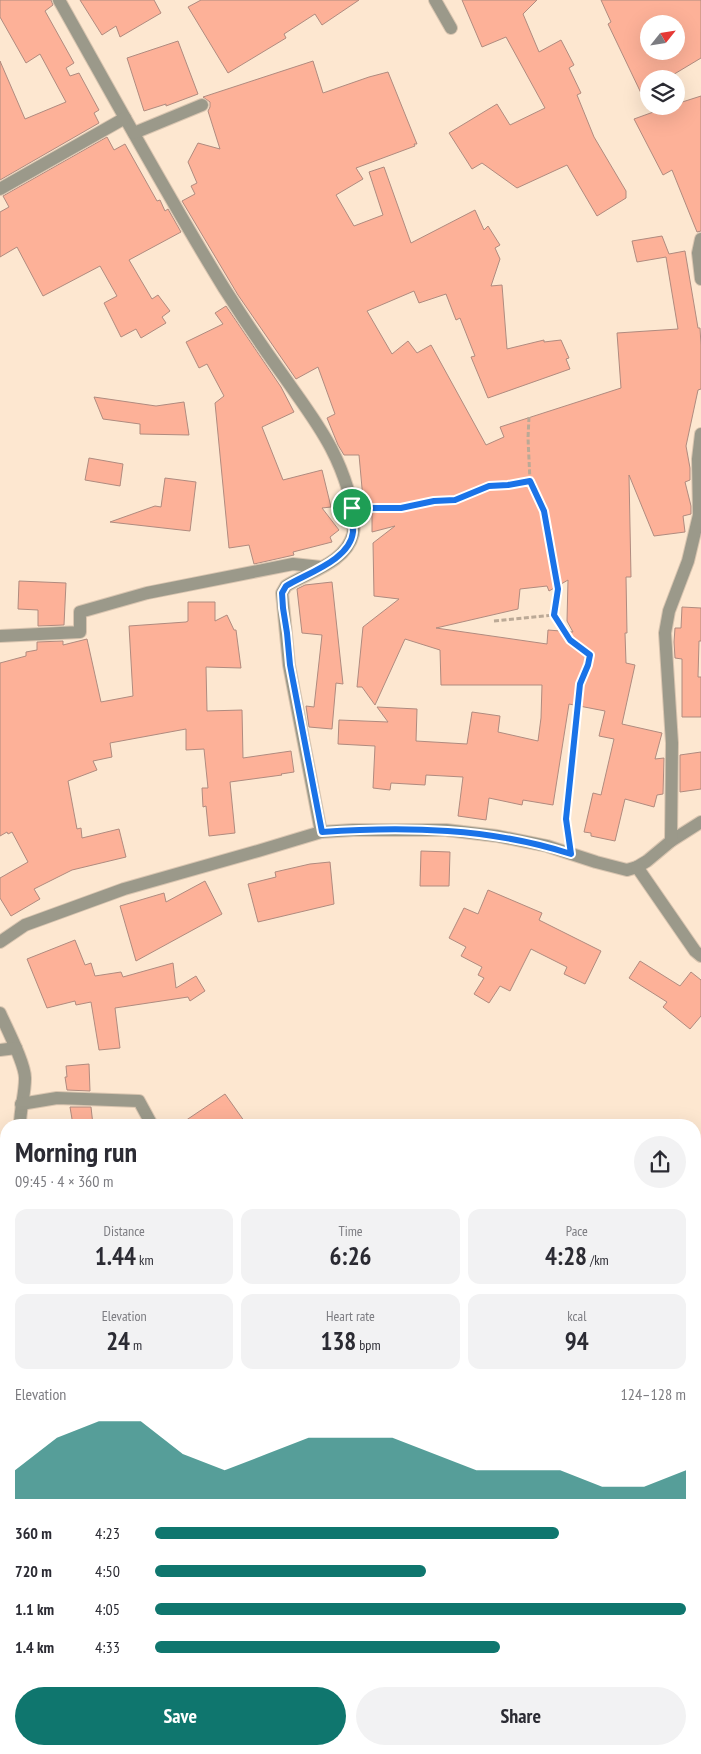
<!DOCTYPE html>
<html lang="en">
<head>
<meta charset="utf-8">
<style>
	:root { --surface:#fff; --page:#f2f2f3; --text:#2b2b33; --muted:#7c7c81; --accent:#0f766e }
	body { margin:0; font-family:"PT Sans Narrow",sans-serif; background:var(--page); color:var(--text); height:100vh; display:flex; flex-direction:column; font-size:19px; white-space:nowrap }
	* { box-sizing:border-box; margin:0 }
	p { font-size:16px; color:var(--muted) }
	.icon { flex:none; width:28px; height:28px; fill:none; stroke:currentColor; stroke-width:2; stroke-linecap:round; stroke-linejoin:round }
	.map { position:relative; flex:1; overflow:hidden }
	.details { position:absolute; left:0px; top:1119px; width:701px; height:636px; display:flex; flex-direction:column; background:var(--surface); border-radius:20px 20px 0 0; box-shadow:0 5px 20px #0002 }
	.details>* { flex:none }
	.needle { width:32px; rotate:60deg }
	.tools { position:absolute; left:640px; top:15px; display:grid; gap:10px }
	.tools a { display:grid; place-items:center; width:45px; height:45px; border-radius:50%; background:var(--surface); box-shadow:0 5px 20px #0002; font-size:25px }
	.pin { position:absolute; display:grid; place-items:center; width:42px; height:42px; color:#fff; margin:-21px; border:2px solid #fff; border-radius:50%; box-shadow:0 1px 5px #0007 }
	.round { display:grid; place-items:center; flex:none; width:52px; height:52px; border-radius:26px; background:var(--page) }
	.overview { display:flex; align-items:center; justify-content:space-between; height:85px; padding:0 15px }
	h1 { font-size:28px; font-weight:700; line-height:38px }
	.figures { display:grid; grid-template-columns:repeat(3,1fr); gap:8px; height:85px; padding:5px 15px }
	.figures div { display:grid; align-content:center; border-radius:12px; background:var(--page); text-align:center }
	.figures b { font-size:25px; font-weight:700 }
	.figures small { font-size:14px; font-weight:400 }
	.figures p { font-size:14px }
	.chart { height:140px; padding:10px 15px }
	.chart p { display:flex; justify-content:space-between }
	.chart svg { width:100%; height:90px; margin-top:5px; fill:var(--accent); opacity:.7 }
	.cta { display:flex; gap:10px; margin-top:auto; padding:10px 15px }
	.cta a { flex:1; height:58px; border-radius:30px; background:var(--accent); color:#fff; font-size:20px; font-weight:700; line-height:58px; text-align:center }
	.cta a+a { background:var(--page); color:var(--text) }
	ul { padding:0 15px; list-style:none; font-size:16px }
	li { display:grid; grid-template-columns:80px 60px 1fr; align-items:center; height:38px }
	li i { height:12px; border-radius:6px; background:var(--accent) }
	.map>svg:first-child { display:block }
</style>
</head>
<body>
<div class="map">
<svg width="701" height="1754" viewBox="0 0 701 1754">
	<rect width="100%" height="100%" fill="#fde7d0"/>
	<!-- building -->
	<g fill="#fdb198" stroke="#b08b7f" fill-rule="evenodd">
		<polygon points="0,0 51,0 53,5 45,11 74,63 66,68 70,76 79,73 99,110 94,113 99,123 0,180 0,61 25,119 66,102 40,54 26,63 0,17"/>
		<polygon points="80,0 154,0 161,13 120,37 116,26 102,35"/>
		<polygon points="201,0 359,0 322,25 315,14 284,34 286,38 228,73 188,7"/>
		<polygon points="462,0 537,0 523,14 539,52 561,40 574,65 569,68 581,93 577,95 594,137 626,191 626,198 597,216 567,165 517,188 482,163 472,169 449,133 497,104 510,125 545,108 506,37 482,47"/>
		<path d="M601,0H701V58L666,79H649V89L641,93L608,24L611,22ZM649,24H676V51H649Z"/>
		<polygon points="178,41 198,94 166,106 166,104 144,111 127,58"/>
		<path d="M313,61L323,93L369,77L388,72L417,144H414L415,146L356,168L363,179L336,195L354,226L383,215L369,172L384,167L411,243L475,210L484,230L488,226L500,245L495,248L500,259L491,286L502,285L507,349L544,340V342L561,340L569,358L566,359L570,369L488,398L471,357L475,356L460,318L456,320L446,294L419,303L414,291L367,311L392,354L408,341L417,353L431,345L486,445L504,437L500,427L621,388L617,333L678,329L666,257L637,262L632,241L662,236L669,254L685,251L698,328H700L701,345V389L698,390L686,446L690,468V480L685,482L691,506V514L683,516L685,532L654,536L629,475L631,577H626L627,633H625L626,663L635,665L622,724L662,733L655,759L664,758L663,794L657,795L654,807L625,799L615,841L591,836V833L584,832L593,793L601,795L614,739L599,736L605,711L569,704L553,805L523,800L522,805L489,798L486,820L458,816L463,777L426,775L425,785L391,783L390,790L373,788L375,746L338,744L339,720L388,722L377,707L417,709L416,741L467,744L472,712L500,716L498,732L538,741L541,718L542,685H441L440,650L405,639L375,705L362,687H357L363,627L399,599L374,596L373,543L395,526L372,532V504L364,510L359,455H344L338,445L327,418L335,414L318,367L296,379L238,295L182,201L195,194L191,186L197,183L188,162L198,143L220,149L208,111L210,107V102L203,97ZM568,580L567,621L573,632L548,630L547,644L436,628L518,609L520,589L547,586L549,591Z"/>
		<polygon points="701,96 701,231 697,232 672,170 663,175 634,119 670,106 676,106 676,104"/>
		<polygon points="107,137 114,150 125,144 157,201 160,200 165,211 168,209 181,232 129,260 152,299 158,295 170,311 162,317 166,323 141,338 136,329 121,337 104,303 117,296 100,266 43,296 17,247 0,257 0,212 9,207 3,196"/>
		<polygon points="226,306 281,387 294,412 262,427 283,480 322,470 331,507 322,508 339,530 330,537 332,542 293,552 294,555 254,564 249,545 229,548 215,403 224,396 207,364 199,368 186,342 223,324 215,313"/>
		<polygon points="94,397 156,406 184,402 189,435 140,434 140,424 103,419"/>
		<polygon points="89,458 123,464 120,486 85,480"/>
		<polygon points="165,478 196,482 190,531 110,522 155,506 161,507"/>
		<polygon points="19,581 66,583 64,625 38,626 38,610 18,609"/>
		<polygon points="332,582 343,684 336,683 332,729 309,727 306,706 314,707 322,635 302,633 297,589 305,585"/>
		<polygon points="188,602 215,602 215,621 227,615 234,630 236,630 241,668 206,667 207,711 242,710 243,758 291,751 294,772 281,774 282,775 230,782 235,833 209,836 206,806 203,807 202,788 208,788 204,749 186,750 186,729 110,743 112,757 93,761 97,770 68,781 77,829 81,828 82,838 119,829 126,857 72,870 34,889 40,899 11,916 0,898 0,878 28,862 12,832 8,834 7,832 0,836 0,663 26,656 26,652 37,650 37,642 63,641 63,645 87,639 101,702 133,696 129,626 186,622 188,621"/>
		<polygon points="682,607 701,608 701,641 699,641 698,677 701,677 701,717 682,717 682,659 675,658 674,642 675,628 681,628"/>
		<polygon points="701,752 701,789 680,792 680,755"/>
		<polygon points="421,851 450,852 449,886 420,886"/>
		<polygon points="330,862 334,904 258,922 248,884 276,877 275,872 310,864"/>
		<polygon points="205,881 222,914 136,961 120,906 164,893 166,902"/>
		<polygon points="488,890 542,913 539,920 601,951 585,984 564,974 567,967 531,949 510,991 500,986 489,1003 474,994 484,978 478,975 482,967 461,956 466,947 449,938 464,908 478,914"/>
		<polygon points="75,940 85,965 91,963 95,976 121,972 123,977 173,963 176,988 196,976 205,991 190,1001 188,997 115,1008 120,1048 99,1050 91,1002 76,1005 75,1001 47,1008 27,959"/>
		<polygon points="640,961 680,986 691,972 701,980 701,1016 690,1029 663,1007 667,1002 629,978"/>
		<polygon points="89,1064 90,1091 67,1090 65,1077 67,1077 66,1066"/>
		<polygon points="225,1094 247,1125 179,1125"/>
		<polygon points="70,1107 91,1107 93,1125 73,1125"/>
	</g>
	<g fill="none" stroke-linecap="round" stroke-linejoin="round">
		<defs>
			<g id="minor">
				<path d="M59,0C113,96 166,194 224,288C243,318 264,349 285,378C301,401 318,423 331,448C342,469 358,510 353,534C346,563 308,572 286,586L282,593L289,665L321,832L353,830H446L497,836L547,846L596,862L627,870L637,867L647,861L671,841L701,822"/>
				<polyline points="435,0 451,28"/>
				<polyline points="134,133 202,105"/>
				<polyline points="0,189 125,118"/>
				<polyline points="701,239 698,253 701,279"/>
				<polyline points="0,636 80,632 80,612 147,593 293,564 321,567"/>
				<polyline points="671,841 672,743 665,633 669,611 688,561 699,515 698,459 701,434"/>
				<polyline points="637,867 695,951 701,956"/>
				<polyline points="0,942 25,925 124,889 258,851 321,832"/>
				<path d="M0,1013C6,1027 26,1065 25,1079C25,1094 20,1109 20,1125"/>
				<polyline points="0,1050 16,1048"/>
				<polyline points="21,1104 57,1098 139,1101 152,1125"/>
				<polyline points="695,1487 701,1490"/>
				<polyline points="0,1488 6,1483"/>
				<polyline points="695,1718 701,1713"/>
				<polyline points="193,1754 195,1749"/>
			</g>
		</defs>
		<!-- minor casing -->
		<use href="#minor" stroke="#d9c5b0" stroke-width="14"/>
		<!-- path -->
		<g stroke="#bba996" stroke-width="3" stroke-dasharray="5 2.5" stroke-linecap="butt">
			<polyline points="529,417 528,438 530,481 544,511 558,589 555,615 570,640 589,655 588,665 579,684 566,819 569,836"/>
			<polyline points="370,509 401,508 434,501 455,500 489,485 508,485 530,481"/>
			<polyline points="494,621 555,615"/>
		</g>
		<!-- minor -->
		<use href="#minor" stroke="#9b998a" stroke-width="12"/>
	</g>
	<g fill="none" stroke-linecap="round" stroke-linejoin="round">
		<defs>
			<path id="route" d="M530,481L544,511L558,589L554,615L570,640L590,655L588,665L580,684L566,819L571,854C491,828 405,826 322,832L290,665L287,633L283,608L282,593L286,586C307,573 350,560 353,532C353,524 352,516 352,508H401L434,501L455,500L489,486L508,485Z"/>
		</defs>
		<!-- route casing -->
		<use href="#route" stroke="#fff" stroke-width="10"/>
		<!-- route -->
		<use href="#route" stroke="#1a73e8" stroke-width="6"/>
	</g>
</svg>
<div class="tools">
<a><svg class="needle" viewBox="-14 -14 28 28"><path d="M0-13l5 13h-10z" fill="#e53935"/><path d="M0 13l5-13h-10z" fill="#7c7c81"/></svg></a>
<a><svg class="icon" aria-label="layers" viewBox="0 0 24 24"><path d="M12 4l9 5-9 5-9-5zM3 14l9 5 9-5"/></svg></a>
</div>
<div class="pin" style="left:352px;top:508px;background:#1e9e55"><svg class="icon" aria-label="arrive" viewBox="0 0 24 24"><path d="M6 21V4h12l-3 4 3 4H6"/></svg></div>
<section class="details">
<div class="overview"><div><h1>Morning run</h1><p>09:45 · 4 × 360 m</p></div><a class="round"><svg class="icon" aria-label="share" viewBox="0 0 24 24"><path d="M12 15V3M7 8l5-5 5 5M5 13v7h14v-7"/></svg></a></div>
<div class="figures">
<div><p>Distance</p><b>1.44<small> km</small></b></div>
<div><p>Time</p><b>6:26</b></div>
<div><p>Pace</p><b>4:28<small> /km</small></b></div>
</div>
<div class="figures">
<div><p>Elevation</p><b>24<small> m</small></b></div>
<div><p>Heart rate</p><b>138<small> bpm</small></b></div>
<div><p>kcal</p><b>94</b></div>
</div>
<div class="chart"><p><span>Elevation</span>124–128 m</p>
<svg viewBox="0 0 160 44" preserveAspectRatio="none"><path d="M0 44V30L10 14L20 6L30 6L40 22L50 30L60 22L70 14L80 14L90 14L100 22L110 30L120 30L130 30L140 38L150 38L160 30V44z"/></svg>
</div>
<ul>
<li><b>360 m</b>4:23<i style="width:76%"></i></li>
<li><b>720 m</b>4:50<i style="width:51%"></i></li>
<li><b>1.1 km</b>4:05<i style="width:100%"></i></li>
<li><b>1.4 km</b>4:33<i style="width:65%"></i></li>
</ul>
<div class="cta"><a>Save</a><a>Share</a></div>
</section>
</div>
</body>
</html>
